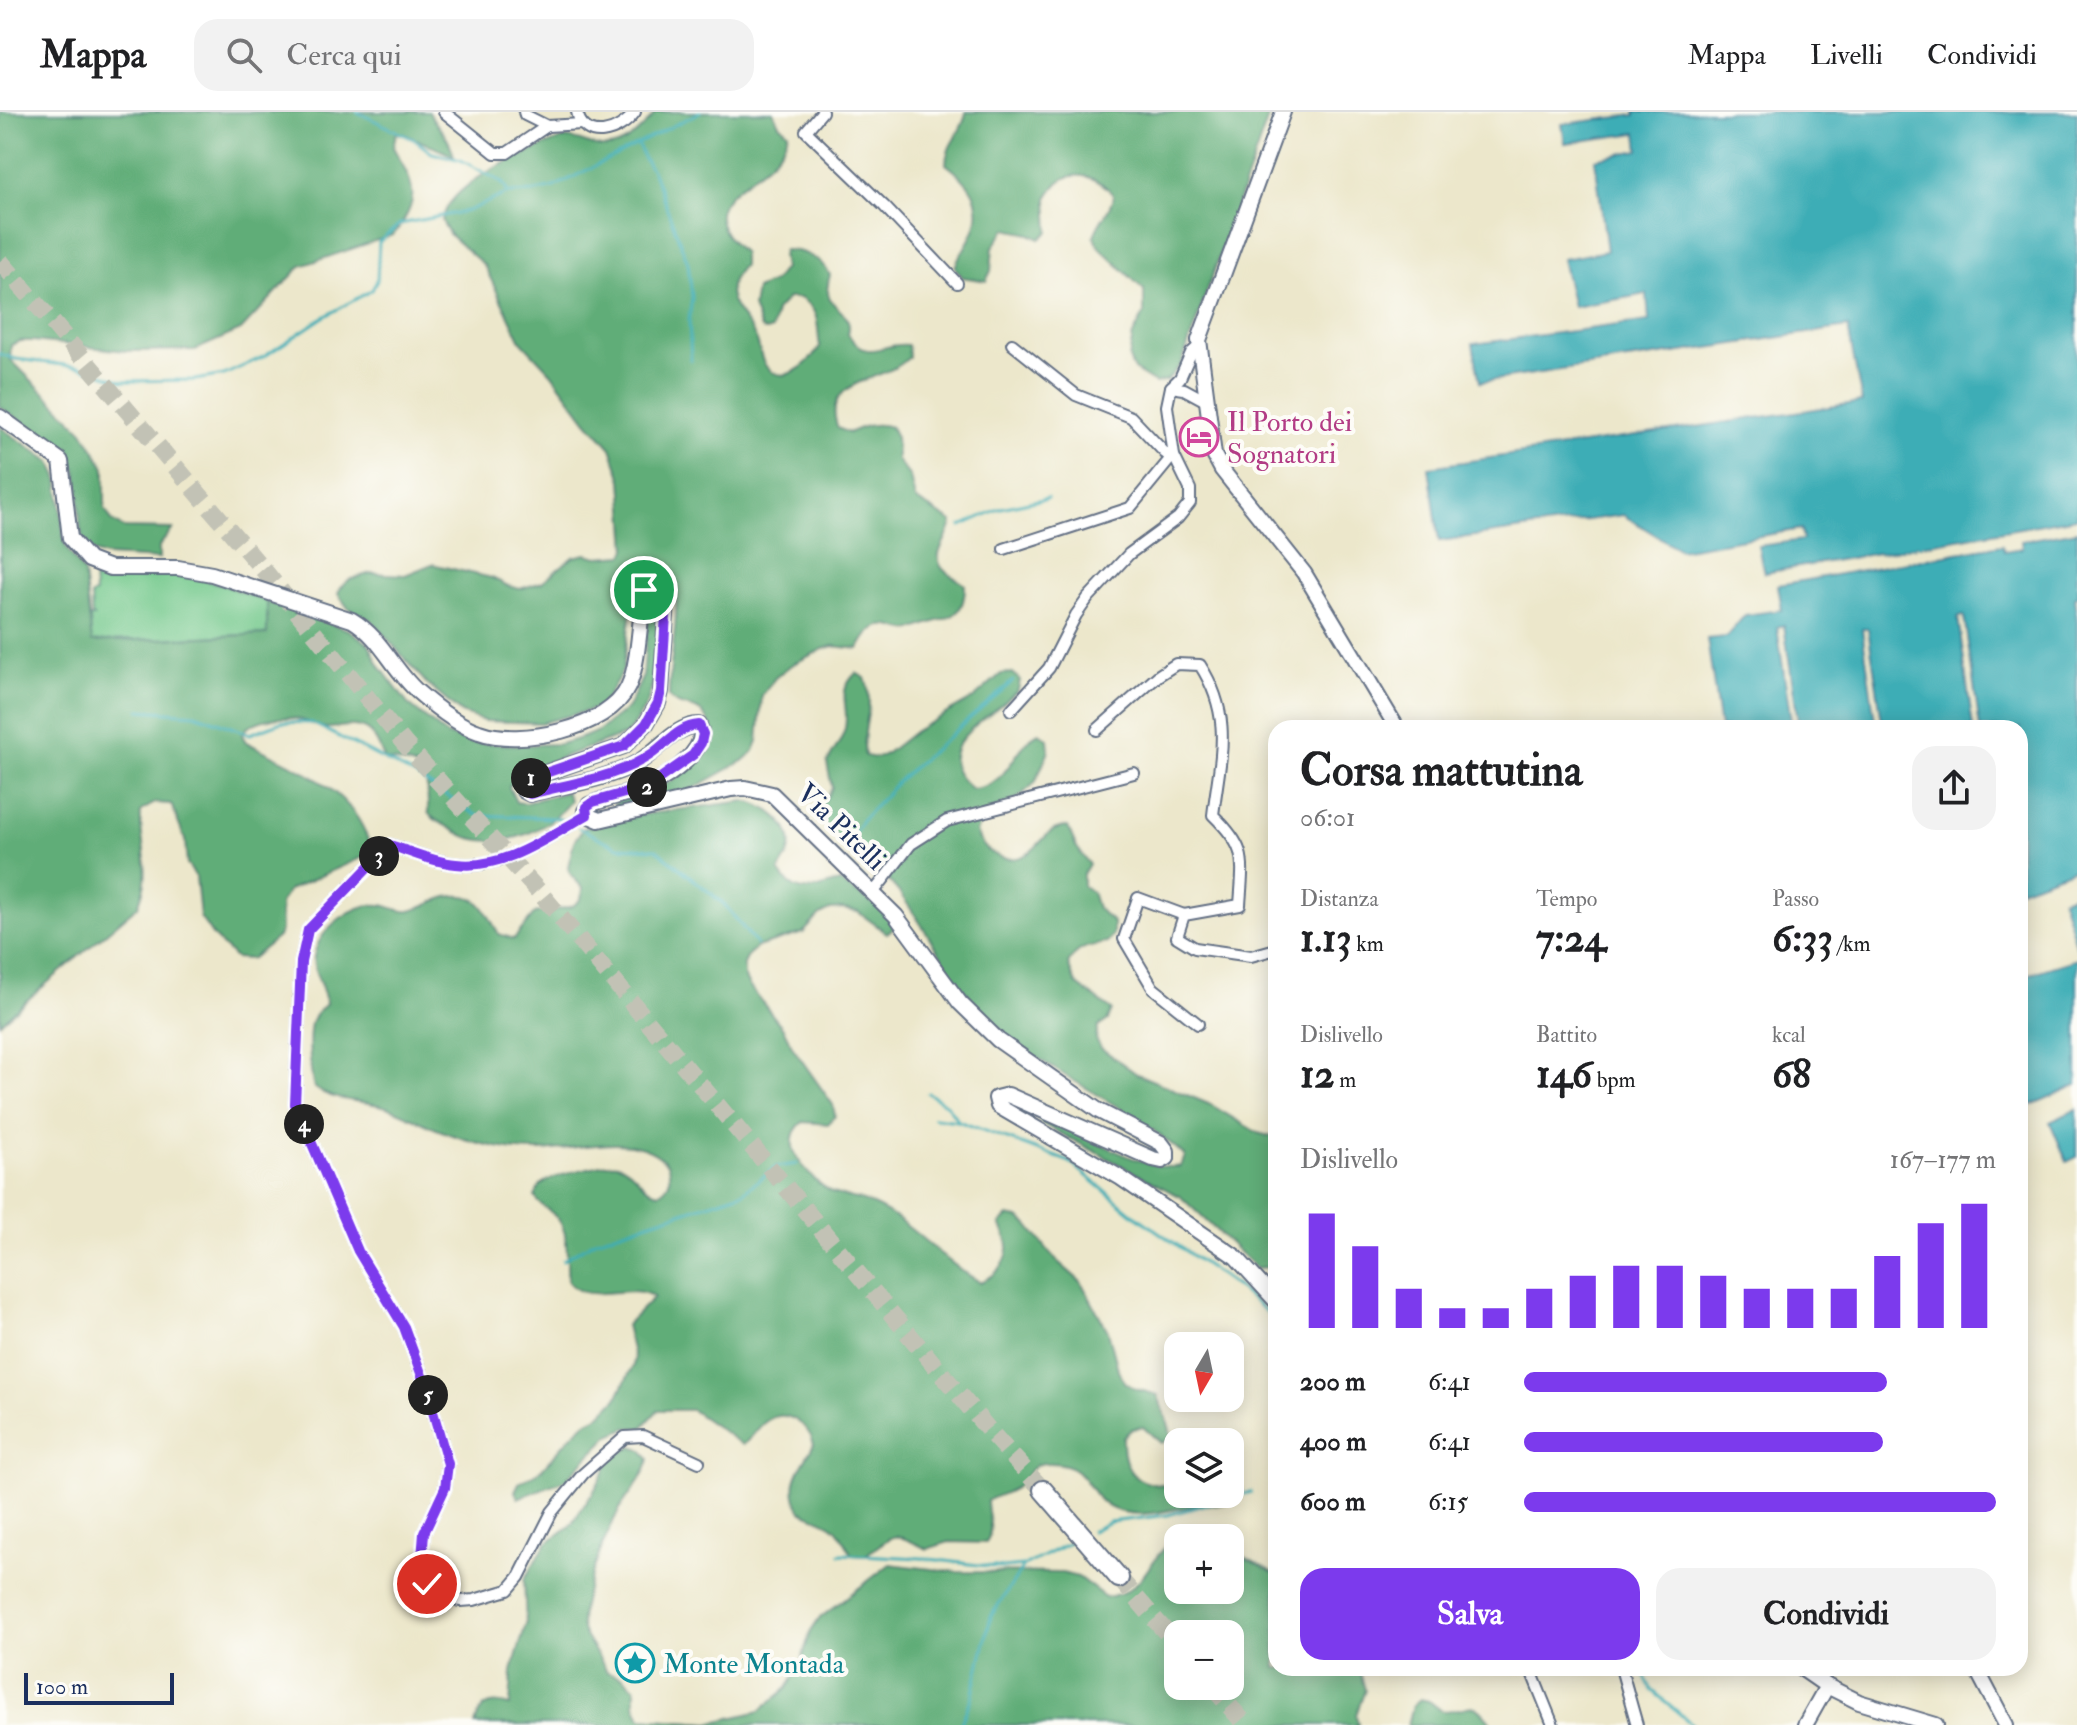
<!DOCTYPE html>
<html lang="it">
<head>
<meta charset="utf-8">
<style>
	:root { --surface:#fff; --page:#f2f2f2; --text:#202124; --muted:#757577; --line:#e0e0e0; --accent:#7c3aed }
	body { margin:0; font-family:"IM FELL Double Pica",serif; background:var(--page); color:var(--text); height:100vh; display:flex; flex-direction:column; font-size:30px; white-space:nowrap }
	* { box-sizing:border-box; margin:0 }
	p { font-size:26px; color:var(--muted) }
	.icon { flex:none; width:44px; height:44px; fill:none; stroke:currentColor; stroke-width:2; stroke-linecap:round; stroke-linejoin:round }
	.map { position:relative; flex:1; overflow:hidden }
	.sheet { position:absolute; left:1268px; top:608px; width:760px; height:956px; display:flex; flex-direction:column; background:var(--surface); border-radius:24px; box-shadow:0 4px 20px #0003 }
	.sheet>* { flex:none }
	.needle { width:52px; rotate:189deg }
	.tools { position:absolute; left:1164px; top:1220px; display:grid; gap:16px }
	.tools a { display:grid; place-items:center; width:80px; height:80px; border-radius:16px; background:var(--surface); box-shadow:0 4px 20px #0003; font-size:40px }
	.scale { position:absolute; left:24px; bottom:20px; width:150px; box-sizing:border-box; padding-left:8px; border:4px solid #1b2f5e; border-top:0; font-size:22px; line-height:28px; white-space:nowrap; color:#1b2f5e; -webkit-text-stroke:6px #fdfcf7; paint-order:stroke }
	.pin { position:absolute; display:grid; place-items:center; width:68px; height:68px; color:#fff; margin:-34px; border:4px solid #fff; border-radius:50%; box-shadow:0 2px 8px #0007 }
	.km { position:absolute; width:40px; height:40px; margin:-20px; border-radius:50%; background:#222; color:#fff; font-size:22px; line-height:40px; text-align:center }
	.round { display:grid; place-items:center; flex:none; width:84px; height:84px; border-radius:24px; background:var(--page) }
	.head { display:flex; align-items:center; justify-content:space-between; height:136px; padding:0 32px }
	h1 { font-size:44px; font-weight:700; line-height:60px }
	.stats { display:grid; grid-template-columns:repeat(3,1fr); gap:12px; height:136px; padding:8px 32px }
	.stats div { display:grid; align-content:center }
	.stats b { font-size:40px; font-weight:700 }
	.stats small { font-size:22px; font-weight:400 }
	.stats p { font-size:22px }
	.chart { height:224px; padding:16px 32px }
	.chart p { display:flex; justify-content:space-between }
	.chart svg { width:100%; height:144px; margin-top:8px; stroke:var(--accent); stroke-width:6 }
	.cta { display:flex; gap:16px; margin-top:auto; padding:16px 32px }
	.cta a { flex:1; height:92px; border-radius:24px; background:var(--accent); color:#fff; font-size:32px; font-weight:700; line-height:92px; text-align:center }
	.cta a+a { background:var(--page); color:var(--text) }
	ul { padding:0 32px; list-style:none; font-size:26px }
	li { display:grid; grid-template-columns:128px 96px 1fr; align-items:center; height:60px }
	li i { height:20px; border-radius:10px; background:var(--accent) }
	header { display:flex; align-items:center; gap:48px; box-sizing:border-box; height:112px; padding:0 40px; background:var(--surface); border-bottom:2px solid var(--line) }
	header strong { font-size:38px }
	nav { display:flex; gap:44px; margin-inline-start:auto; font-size:28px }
	.search { width:560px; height:72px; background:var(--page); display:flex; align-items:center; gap:20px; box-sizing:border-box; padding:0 28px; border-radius:24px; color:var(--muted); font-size:30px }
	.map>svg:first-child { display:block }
</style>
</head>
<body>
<header>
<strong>Mappa</strong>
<div class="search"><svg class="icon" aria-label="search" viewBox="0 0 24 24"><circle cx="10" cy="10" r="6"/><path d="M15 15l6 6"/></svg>Cerca qui</div>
<nav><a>Mappa</a><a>Livelli</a><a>Condividi</a></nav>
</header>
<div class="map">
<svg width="2077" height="1613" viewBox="0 0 2077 1613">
	<rect width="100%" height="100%" fill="#fdfcf7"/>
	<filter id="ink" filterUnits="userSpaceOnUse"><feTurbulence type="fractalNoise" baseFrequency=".0125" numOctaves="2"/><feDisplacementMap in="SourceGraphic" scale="16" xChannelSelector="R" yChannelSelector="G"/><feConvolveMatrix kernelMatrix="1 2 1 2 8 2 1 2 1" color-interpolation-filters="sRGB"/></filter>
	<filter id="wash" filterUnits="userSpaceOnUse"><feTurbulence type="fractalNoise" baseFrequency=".006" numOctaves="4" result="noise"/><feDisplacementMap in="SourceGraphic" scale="32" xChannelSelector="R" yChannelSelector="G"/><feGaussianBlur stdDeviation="1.8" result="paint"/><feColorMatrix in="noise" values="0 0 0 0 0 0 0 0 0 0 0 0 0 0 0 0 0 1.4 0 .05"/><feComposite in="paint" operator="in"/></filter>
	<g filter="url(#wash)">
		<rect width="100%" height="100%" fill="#ece7cb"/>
		<!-- green -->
		<polygon fill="#75c98d" stroke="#487c76" stroke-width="2" points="180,461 229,475 267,490 267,522 91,530 90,505 95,505 92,504 91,483 95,482 94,462"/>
		<!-- forest -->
		<g fill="#60ad78" stroke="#3e6e6b" stroke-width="2" fill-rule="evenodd">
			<path d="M0,0H429C439,19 448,21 454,44L402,21L396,22L393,35C413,72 424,86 393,123L301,154L241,218L195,238L126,239L33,229H20L11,233L10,247L83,319L105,356V397L112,409L123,416L173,417L159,434V447L106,444L89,439C70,412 88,375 71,347C61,332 17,307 0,295Z"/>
			<path d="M656,0H773L779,12L788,20C780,72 674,79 743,141V153C712,188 746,201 757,229C760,237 760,245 765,253C783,277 809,251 820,235C816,213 822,200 800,186H788L776,199L772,217L766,219L761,217L753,195L756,177L773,170L784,156L782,143L784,138C802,137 822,147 830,163C818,200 856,194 848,222C868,253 882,229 908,233L909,245C889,270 818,265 838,316L848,321C864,314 874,310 891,315L896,325L897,348L910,365L915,387L952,410C950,426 929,444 944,458C950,464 959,467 965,473C965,505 951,505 925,513C920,515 912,519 906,518C897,517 891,512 881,514C870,517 864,527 859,537L833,534L823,537L791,553L775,566L762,584L758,629L754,639L746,647L689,679L617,697L614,692L619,689C632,685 647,681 660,675C682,666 725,631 706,605C696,591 678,598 669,585C667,559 687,473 668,458C661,452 652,454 643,455L636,464L623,558L606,587L598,596L541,611L484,609L461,601L428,573L371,508L348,496L338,482L340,476L349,468L371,461L405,463L432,452L492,466L508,474L520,477L542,470L573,445L586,442L598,445L624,443L627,437L622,368L611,336L587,309L551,261L521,229L484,153L450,123L442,109C449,68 529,40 564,26C577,26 584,31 596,34C621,41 642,18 656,0Z"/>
			<path d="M966,0H1270L1181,253L1167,268L1155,271L1134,258L1129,247L1133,223L1144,202V178L1099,135L1094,124C1099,108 1112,98 1113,83C1102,67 1077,56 1059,70C1055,74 1050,81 1047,86L1049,119L1040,127L1030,122L1006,117L993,135L991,159L986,169L962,165L955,155C960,141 970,130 975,115C984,86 967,68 946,52C946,30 964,20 966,0Z"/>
			<path d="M0,315L51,350L58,364L64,428L66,435L84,461L92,530L267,522V490L349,518L369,532L379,553L408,592L447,623L471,631L524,633L560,632L584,625L598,619L628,596L643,564L650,483L659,487L656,562L646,594L627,622L517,661L509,675L516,690L525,691L566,680L570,688C551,718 506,736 470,726C463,724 455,719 448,715C443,712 436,709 432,705C427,701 428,700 428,694C427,655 424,654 385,648C380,638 376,623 365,617C354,611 340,616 328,616C318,616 308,609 298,607C282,604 250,606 242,623L246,630C293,654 353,676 369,731L363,745L289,778L280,791L281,817L278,825L251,847L235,846L213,824L200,805L196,765L187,752L185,728L171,692L155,691L141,699C139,723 148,746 145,769C144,778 141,786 138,794L0,911Z"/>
			<path d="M856,561L865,566C876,596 860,616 865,644L877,646L887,641L915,619L975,585L1001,562L1012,561L1020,568L1018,578C991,606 920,637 972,677C1010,675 1012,634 1039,621L1048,627L1049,638L1035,671L1017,687L984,701L976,720C983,741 1006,754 1027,742C1043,732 1046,715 1068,715L1076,734L1089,752L1083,762V774L1092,780L1097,796L1113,810V822L1107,831C1088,834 1077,835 1068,852L1076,872L1112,898L1108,908L1098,915L1096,927L1101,936L1137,962L1211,993L1258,1021L1269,1024L1276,1022V1155L1256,1156L1181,1085L1041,1011L1040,1003C1075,1016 1147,1063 1181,1054L1185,1044C1128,991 1051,965 994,912C955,875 933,826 901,783C879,754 846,734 820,709L819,697L832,676L827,651C833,639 842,630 845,616C850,591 835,582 856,561Z"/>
			<path d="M745,689C764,692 795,713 790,736C789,745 782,751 779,759C799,790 814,775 840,770L887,801L894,816L887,821L858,800L842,797L830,798L820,803L803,821L757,835L749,842L744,852V864L749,874L783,916L793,936L833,993L835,1004L828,1012L803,1010C776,1032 808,1064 828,1078C837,1085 853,1085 863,1089C874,1093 887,1100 896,1106C925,1126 949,1153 980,1170C994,1165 1007,1153 1008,1137C1009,1129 1003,1119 1000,1112L1008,1104L1019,1106L1028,1113L1056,1148L1081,1170L1108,1219L1119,1261L1126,1271L1136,1277L1158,1283C1162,1298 1171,1312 1171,1326L1161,1331L1143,1315L1132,1317L1123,1325C1122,1366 1140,1374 1178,1374V1382H1230V1368L1237,1369L1242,1378C1241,1380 1236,1386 1234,1387C1224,1395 1210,1392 1198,1393C1172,1397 1139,1408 1113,1397C1085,1385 1091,1349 1047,1351C1030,1351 1030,1362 1020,1372C1012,1380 997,1383 987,1389C987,1406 995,1415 986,1431L949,1430L927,1437C887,1418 899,1421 864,1444L852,1443C833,1407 835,1415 801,1399C785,1371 801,1357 814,1332C808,1312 785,1294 765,1310C756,1317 752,1326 743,1333L692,1298H658L642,1316H626L610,1323L565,1368L518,1386L515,1379L519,1371L540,1359L573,1322L586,1310L600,1303L617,1286L633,1254L634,1246L626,1213L654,1185C628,1168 587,1196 568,1169C565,1149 571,1124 558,1107C551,1098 541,1095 535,1085C537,1079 539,1073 545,1070C554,1064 609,1049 618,1052C635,1057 641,1077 658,1081C672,1074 670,1066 668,1053C639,1017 579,1038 540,1039C506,1040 465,1029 434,1016C417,1009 401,999 383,994C359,988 335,990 314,976C310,961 307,922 312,908C315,902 321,897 326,892C325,874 309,858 315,840C322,815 354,790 381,793C391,794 400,801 410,799C431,794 446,779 469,785C485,790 490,809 499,822L514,827L535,801C553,795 583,802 583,776L571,763L568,755L574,729L584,716L638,703Z"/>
			<path d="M632,1335L642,1338L649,1347C644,1367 628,1382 618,1400C606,1423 576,1494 582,1517C585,1528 601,1546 607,1560L623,1565L635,1576V1592L641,1606L709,1611L760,1599L787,1576L800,1554L810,1521L820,1506L890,1452L957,1460L1062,1461L1078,1465L1105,1485C1148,1481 1148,1441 1178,1426V1478H1230V1437L1276,1462V1556H1359L1365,1578L1356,1603L1358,1613H475C480,1592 490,1588 510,1594L512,1559L526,1512L524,1467L547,1431L570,1414L594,1379L612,1345ZM1178,1522H1230V1574H1178Z"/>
			<path d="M1420,1587L1429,1589L1442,1599C1472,1599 1470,1582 1493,1613H1408L1413,1593Z"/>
		</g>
		<!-- water -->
		<g fill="#3cadb6" stroke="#2c6e8a" stroke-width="2">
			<polygon points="1635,0 2077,0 2077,406 1764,461 1758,434 1803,428 1801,417 1680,438 1623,403 1439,429 1429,355 1862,290 1848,215 1480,270 1473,232 1649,209 1647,182 1573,195 1562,147 1607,139 1595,47 1639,38 1637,21 1565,31 1562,12 1635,3"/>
			<polygon points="2077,419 2077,484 2074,485 2077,509 2077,756 2020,777 2020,616 1980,616 1964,504 1958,505 1973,616 1883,616 1868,517 1862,517 1876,616 1799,616 1784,513 1777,515 1792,616 1720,616 1707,527 1726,525 1745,503 1782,498 1778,473 2002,433 2004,439 2022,436 2021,429"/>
			<polygon points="2077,782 2077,836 2062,787"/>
			<polygon points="2077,847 2077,973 2020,998 2020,865"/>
			<polygon points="2077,997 2077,1045 2067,1050 2050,1010"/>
		</g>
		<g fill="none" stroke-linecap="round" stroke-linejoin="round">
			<!-- stream -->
			<g stroke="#3cadb6" stroke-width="3">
				<polyline points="357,0 415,28 432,41 461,48 498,68 504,73 508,81"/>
				<polyline points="638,32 643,45 653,60 688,151 692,185 689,208 691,248"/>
				<polyline points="0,242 16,247 81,255 123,269 195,268 224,263 265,244 322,206 372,178 377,168 379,130 400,112 468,99 508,81 532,80 554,75 700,0"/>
				<polyline points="961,414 1001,396 1048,386"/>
				<polyline points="140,598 195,602 250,622 282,610 312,611 416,664 476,703 556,706 562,708"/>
				<polyline points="579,716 618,735 656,737 724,792 757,833"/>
				<polyline points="846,734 863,707 900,667 1013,569"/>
				<polyline points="928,981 947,993 958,1009"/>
				<polyline points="934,1006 958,1009 1070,1050 1133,1102 1237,1175 1276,1208"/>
				<polyline points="563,1148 596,1128 742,1081 776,1055 797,1052"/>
				<polyline points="1092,1419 1109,1410 1168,1403 1251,1380"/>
				<polyline points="840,1442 921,1446 1003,1456 1024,1454 1073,1429"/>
				<polyline points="1640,1556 1652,1578 1693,1613"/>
				<polyline points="960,1613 972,1585 991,1504 1024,1454"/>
			</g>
		</g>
	</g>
	<g filter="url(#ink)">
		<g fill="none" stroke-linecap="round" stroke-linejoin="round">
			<!-- highway-tunnel -->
			<g stroke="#c2c2b5" stroke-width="18" stroke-dasharray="18 9" stroke-linecap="butt">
				<polyline points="0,149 266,461 404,631 541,782 992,1322 1043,1378"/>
				<polyline points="1119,1466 1178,1534"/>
				<polyline points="1212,1574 1246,1613"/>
			</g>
			<defs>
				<g id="street">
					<polyline points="444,0 495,41 507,41 547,14 582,12"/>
					<polyline points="524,0 525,3 547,14"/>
					<path d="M577,0C584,32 620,21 635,0"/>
					<polyline points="822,0 806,19 884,94 957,171"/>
					<polyline points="1012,232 1076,283 1131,305 1165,341 1171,346 1174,344"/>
					<polyline points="1171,275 1184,277 1208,290"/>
					<polyline points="1004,437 1130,396 1171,346"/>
					<polyline points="1011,598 1049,556 1076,503 1088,486 1129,442 1178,406 1190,391 1190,377 1174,344 1167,294 1171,275 1180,266 1191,241 1199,234"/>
					<path d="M1097,618L1159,563L1176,552L1200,553C1234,606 1220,645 1213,703C1248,737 1243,747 1240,793L1184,803L1177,825L1195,836L1251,844L1276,837"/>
					<path d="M587,703C546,726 504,758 456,752C434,750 411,740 390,733L308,818L301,850L295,992L358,1139L404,1215L425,1272L448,1352L445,1376L424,1421L421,1460L436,1481L448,1487L461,1489L474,1488L508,1478L519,1465L552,1400L583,1362L625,1325L643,1324L699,1350"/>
					<polyline points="873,781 911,732 947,709 1134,661"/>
					<polyline points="1184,803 1138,786 1124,827 1153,876 1198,912"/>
					<polyline points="1530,1556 1553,1613"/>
					<polyline points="1621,1556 1637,1613"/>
				</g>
				<g id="secondary">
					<polyline points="1283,0 1199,228 1214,343 1222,358 1304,461 1397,616"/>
					<path d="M0,305L61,349L70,426L89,448L110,456H178L212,462L352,508C381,525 393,558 418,580C435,595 457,613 479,620C519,635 609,617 628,575C639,553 640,504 644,478L651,469L660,470L666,479L667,488L661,579L658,591L646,612L624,634L528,667L524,672V679L530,682C565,673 605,668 637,651C657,640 676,613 699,613C711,637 668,665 649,674C630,683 608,684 589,693L585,699L587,703L599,708L731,677L745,676L772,682L896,804L960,891L998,928L1099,999L1161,1031L1167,1039V1046L1162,1049L1153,1047L1008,983L996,986L998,994L1121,1066L1236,1145L1276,1189"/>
					<polyline points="1801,1556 1827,1574 1859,1590 1936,1613"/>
					<polyline points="1976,1556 2006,1613"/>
					<polyline points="1805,1613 1827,1574"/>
				</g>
				<polyline id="highway" points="1043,1378 1119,1466"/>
			</defs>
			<!-- street casing -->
			<use href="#street" stroke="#646f84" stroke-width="14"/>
			<!-- secondary casing -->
			<use href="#secondary" stroke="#646f84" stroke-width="18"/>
			<!-- highway casing -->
			<use href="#highway" stroke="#646f84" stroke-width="22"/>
			<!-- street -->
			<use href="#street" stroke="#fff" stroke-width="10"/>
			<!-- secondary -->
			<use href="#secondary" stroke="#fff" stroke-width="14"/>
			<!-- highway -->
			<use href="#highway" stroke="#fff" stroke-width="18"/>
		</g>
	</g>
	<g fill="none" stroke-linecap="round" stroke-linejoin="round" filter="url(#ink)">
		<defs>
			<path id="route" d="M427,1472L421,1460L424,1421L445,1376L448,1352L425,1272L404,1215L358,1139L295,992L301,850L308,818L390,733C411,740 434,750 456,752C504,758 546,726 587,703L586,695L593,690L649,674L693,643L701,631L703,622L699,613C680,614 668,630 653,641C618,666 571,671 530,682L523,677L528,667L624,634L646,612L658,591L661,579L667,488L666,479L660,470L651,469L644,478"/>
		</defs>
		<!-- route casing -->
		<use href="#route" stroke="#fff" stroke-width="16"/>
		<!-- route -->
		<use href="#route" stroke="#7c3aed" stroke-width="10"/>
	</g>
	<!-- icons -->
	<defs>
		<symbol id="hotel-ring" viewBox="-11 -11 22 22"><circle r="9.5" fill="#fdfcf7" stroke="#d1479c" stroke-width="1.5"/><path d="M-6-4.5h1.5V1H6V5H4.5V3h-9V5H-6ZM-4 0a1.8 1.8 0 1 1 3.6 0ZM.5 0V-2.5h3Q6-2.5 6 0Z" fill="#d1479c"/></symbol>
		<symbol id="sight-ring" viewBox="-11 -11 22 22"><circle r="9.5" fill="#fdfcf7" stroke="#0f9aa8" stroke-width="1.5"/><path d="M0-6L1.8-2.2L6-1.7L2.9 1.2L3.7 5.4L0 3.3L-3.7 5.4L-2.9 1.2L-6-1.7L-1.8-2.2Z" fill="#0f9aa8"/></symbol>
	</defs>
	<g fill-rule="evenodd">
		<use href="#hotel-ring" x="1177" y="303" width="44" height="44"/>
		<use href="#sight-ring" x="613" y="1529" width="44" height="44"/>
	</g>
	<g text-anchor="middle" stroke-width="8" stroke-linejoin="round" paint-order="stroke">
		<!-- hotel labels -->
		<g font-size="28" fill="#b23c85" stroke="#fdfcf7" text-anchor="start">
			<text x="1227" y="319">Il Porto dei<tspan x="1227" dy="32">Sognatori</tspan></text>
		</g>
		<!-- street labels -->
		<g font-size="28" fill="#1b2f5e" stroke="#fdfcf7">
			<text transform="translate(842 714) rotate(44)" y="10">Via Pitelli</text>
		</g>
		<!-- culture labels -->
		<g font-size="28" fill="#0d838f" stroke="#fdfcf7" text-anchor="start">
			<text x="663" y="1561">Monte Montada</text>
		</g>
	</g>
</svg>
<div class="tools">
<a><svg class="needle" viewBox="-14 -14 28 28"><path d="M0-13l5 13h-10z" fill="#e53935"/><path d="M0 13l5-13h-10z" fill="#757577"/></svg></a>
<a><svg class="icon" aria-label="layers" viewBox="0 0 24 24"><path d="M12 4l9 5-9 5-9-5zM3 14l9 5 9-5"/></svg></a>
<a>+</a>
<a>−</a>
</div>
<div class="scale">100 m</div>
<div class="pin" style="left:644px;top:478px;background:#1e9e55"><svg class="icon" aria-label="arrive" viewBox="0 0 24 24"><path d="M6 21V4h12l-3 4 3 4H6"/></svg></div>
<div class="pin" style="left:427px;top:1472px;background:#d93025"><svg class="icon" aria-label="check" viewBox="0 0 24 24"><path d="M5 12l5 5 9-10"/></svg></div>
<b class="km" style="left:531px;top:666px">1</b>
<b class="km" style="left:647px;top:675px">2</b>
<b class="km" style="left:379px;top:744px">3</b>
<b class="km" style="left:304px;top:1012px">4</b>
<b class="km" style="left:428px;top:1283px">5</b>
<section class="sheet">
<div class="head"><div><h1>Corsa mattutina</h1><p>06:01</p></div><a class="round"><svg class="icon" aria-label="share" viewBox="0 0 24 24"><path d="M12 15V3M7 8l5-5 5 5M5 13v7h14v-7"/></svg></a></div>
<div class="stats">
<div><p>Distanza</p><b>1.13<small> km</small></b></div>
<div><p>Tempo</p><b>7:24</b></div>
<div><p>Passo</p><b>6:33<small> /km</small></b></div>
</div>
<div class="stats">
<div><p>Dislivello</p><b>12<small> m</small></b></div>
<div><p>Battito</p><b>146<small> bpm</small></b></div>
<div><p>kcal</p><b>68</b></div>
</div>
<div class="chart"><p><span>Dislivello</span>167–177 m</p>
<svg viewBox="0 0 160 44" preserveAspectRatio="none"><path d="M5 44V9M15 44V19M25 44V32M35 44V38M45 44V38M55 44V32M65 44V28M75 44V25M85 44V25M95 44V28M105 44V32M115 44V32M125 44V32M135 44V22M145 44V12M155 44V6"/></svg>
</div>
<ul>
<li><b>200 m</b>6:41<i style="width:77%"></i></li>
<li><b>400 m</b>6:41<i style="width:76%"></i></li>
<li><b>600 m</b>6:15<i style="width:100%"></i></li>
</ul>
<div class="cta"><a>Salva</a><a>Condividi</a></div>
</section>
</div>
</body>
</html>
